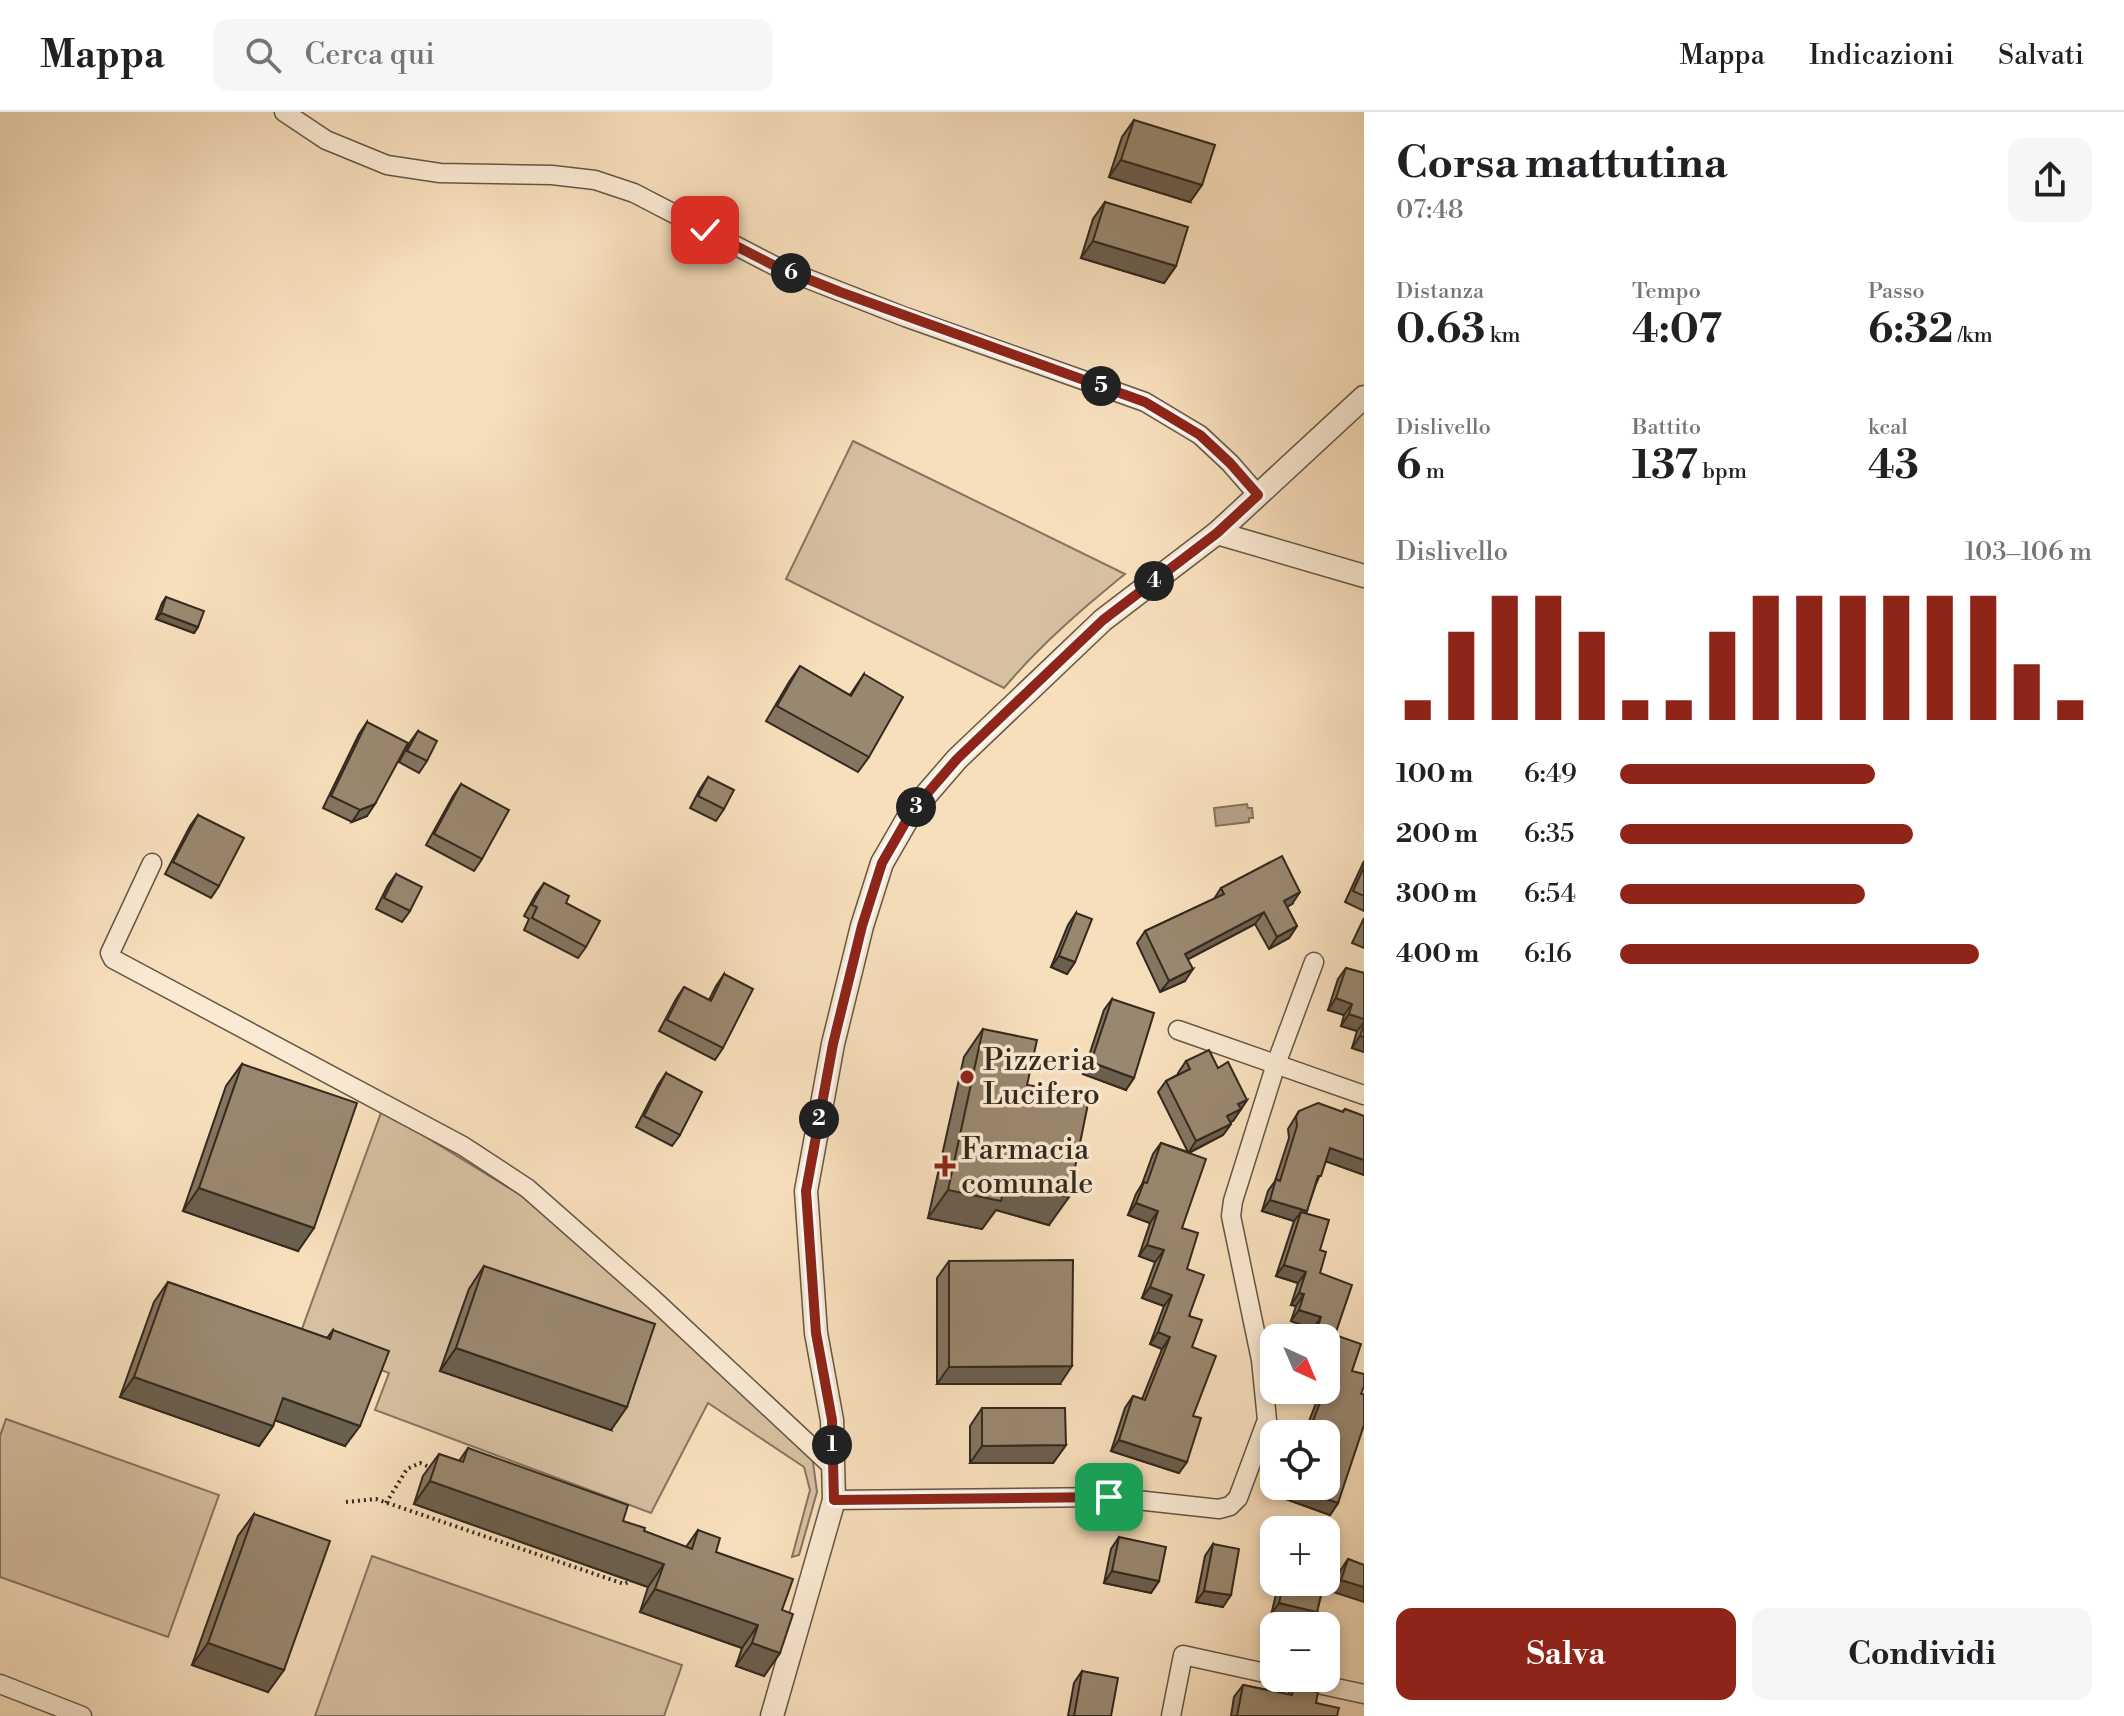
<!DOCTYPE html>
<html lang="it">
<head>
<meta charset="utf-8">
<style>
	:root { --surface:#fff; --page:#f6f6f6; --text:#202124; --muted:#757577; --line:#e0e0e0; --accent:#8f2418 }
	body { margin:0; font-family:"Libre Bodoni",serif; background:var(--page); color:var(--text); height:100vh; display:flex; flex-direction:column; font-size:30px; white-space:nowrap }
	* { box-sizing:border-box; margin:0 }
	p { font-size:26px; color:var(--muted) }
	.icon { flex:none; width:44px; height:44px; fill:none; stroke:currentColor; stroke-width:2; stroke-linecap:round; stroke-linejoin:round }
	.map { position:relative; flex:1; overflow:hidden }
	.details { display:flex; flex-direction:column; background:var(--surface); width:760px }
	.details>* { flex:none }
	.needle { width:52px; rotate:136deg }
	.buttons { position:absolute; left:1260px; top:1212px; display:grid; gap:16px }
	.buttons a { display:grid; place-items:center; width:80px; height:80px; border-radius:16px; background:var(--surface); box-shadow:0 4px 12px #0003; font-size:40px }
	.pin { position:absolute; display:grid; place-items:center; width:68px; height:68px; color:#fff; margin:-34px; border-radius:16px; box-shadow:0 4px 12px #0006 }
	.km { position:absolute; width:40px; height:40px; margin:-20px; border-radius:50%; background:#222; color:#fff; font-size:22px; line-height:40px; text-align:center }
	.round { display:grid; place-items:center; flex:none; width:84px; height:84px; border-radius:16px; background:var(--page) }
	.summary { display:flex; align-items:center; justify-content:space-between; height:136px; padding:0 32px }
	h1 { font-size:44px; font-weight:700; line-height:60px }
	.metrics { display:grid; grid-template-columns:repeat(3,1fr); gap:12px; height:136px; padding:8px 32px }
	.metrics div { display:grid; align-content:center }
	.metrics b { font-size:40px; font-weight:700 }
	.metrics small { font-size:22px; font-weight:400 }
	.metrics p { font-size:22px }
	.chart { height:224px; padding:16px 32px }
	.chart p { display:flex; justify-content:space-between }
	.chart svg { width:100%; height:144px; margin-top:8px; stroke:var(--accent); stroke-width:6 }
	.cta { display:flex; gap:16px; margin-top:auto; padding:16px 32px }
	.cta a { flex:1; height:92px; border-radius:16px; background:var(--accent); color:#fff; font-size:32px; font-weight:700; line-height:92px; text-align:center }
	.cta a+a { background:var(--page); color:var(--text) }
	ul { padding:0 32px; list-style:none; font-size:26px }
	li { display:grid; grid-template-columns:128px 96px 1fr; align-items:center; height:60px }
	li i { height:20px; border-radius:10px; background:var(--accent) }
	header { display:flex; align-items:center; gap:48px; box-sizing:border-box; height:112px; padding:0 40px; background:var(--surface); border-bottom:2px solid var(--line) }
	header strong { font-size:38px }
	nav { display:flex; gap:44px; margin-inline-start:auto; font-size:28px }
	.search { width:560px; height:72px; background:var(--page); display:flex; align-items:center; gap:20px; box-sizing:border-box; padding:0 28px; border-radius:16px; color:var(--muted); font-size:30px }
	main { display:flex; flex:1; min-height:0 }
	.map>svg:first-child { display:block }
</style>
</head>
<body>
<header>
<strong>Mappa</strong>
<div class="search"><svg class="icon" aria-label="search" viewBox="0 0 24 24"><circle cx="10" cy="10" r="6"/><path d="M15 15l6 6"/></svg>Cerca qui</div>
<nav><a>Mappa</a><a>Indicazioni</a><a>Salvati</a></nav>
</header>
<main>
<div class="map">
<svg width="1364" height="1604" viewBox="0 0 1364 1604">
	<rect width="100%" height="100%" fill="#f8dfbc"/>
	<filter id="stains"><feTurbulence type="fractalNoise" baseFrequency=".0025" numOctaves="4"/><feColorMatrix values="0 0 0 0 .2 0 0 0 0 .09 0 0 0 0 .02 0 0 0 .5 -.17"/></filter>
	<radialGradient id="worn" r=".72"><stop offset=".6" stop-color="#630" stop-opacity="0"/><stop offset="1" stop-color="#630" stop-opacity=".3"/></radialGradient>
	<!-- green -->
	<g fill="#d7c0a1" stroke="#857460" stroke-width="2">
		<path d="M853,329L1125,462C1082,497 1040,533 1004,576L786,467Z"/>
		<polygon points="382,998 532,1090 812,1343 817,1380 799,1443 792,1445 810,1378 804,1355 708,1291 651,1401 375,1298 389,1261 299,1225"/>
		<polygon points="6,1307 219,1383 168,1525 0,1465 0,1324"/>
		<polygon points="372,1444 682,1553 664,1604 315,1604"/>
	</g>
	<!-- water -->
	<polygon fill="#b5a186" stroke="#81715c" stroke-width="2" points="1247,692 1248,696 1252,696 1253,706 1249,706 1249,710 1216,714 1214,696"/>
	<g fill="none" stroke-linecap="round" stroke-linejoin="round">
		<defs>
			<g id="minor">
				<polyline points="284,0 326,28 387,53 440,61 552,63 595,68 634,81 775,154 905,205 1145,290 1200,323 1230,351 1258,383"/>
				<polyline points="152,751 110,841 113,847 463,1034 527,1076 653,1187 833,1355"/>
				<polyline points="1178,918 1364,983"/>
				<polyline points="834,1388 1109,1385 1219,1397 1230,1394 1238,1386 1267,1308 1261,1248 1231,1104 1233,1089 1276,952 1314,850"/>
				<polyline points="1290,1566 1364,1582"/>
				<polyline points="0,1572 82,1604"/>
				<polyline points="1171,1604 1183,1543 1274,1563"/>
			</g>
			<g id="tertiary">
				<polyline points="1217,421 1364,464"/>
				<polyline points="772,1604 834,1388 832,1308 816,1221 806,1079 833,932 862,814 882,751 912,699 957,647 1103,508 1217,421 1364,285"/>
			</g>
		</defs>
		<!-- minor casing -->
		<use href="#minor" stroke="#645646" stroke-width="21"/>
		<!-- tertiary casing -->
		<use href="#tertiary" stroke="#645646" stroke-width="25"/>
		<!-- path -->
		<g stroke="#33291e" stroke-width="4" stroke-dasharray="2 4" stroke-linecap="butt">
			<polyline points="346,1390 376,1387 624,1472 633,1468"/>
			<polyline points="386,1391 407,1357 420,1351 434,1357"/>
		</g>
		<!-- minor -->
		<use href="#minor" stroke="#faead3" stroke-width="18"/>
		<!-- tertiary -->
		<use href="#tertiary" stroke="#faead3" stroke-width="22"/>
	</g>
	<!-- wall -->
	<g fill="#847560" stroke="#33291e" stroke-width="2">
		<polygon points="1134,8 1190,90 1109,65 1122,25"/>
		<polygon points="1105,90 1176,154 1164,171 1081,146 1093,107"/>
		<polygon points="166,485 198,515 194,521 156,507 162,491"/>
		<polygon points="800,554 850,583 864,562 869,645 858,660 766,609 789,570"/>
		<polygon points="367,610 367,704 352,710 323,696 359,622"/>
		<polygon points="418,619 427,649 419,661 399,650 410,630"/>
		<polygon points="708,665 724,697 716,709 690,696 700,677"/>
		<polygon points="461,672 482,747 474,759 426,733 453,684"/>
		<polygon points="198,703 219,774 211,786 165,762 190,714"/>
		<polygon points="1364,749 1364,799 1345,790"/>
		<polygon points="396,762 410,799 402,810 376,797 388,773"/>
		<polygon points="544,771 566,791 586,835 578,846 524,818 529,807 524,804 536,782"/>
		<polygon points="1221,776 1292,792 1287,795 1297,814 1289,826 1269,837 1255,812 1188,847 1185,869 1160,880 1137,831 1145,819 1214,787"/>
		<polygon points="1076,801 1075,850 1067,862 1051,855 1068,813"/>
		<polygon points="1364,806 1364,836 1352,831"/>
		<polygon points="1346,856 1364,861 1364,940 1352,936 1357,919 1341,914 1344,903 1328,898 1338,867"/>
		<polygon points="724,862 723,936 715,948 659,919 676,887 684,875 709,888 716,874"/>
		<polygon points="1112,887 1126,978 1083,962 1104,898"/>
		<polygon points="983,917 1027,973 1049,1113 996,1098 982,1117 928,1106 964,945"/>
		<polygon points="1186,949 1218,956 1247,988 1233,1009 1230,1010 1231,1012 1223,1023 1189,1041 1182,1116 1187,1157 1192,1235 1193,1304 1179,1361 1111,1339 1125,1296 1133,1284 1142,1287 1162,1237 1150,1232 1164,1194 1142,1186 1155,1150 1139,1144 1150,1111 1128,1103 1136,1082 1142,1072 1153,1042 1161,1031 1188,1040 1158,980 1166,969 1179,962 1178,961"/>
		<polygon points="242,952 298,1139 183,1099 226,974"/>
		<polygon points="666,961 680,1023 672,1034 636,1015 658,973"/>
		<polygon points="1345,997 1364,1004 1364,1063 1326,1049 1316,1072 1306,1101 1320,1138 1320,1161 1335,1223 1352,1259 1361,1282 1338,1391 1330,1403 1280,1385 1285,1374 1326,1374 1326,1322 1304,1322 1316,1291 1311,1290 1315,1278 1326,1278 1326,1226 1310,1226 1313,1217 1291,1209 1296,1194 1291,1193 1298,1171 1276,1164 1294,1109 1262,1099 1268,1079 1275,1069 1289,1026 1288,1017 1299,999 1342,1000"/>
		<polygon points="949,1149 1060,1272 937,1272 937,1166"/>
		<polygon points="484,1154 611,1318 440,1259 469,1177"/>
		<polygon points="168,1170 327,1226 333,1218 345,1334 275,1308 273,1314 259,1334 120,1285 154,1190"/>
		<polygon points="982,1296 1066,1333 1053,1351 970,1351 970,1314"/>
		<polygon points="468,1336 644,1419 686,1435 698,1418 716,1440 782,1498 780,1541 764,1564 736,1554 742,1536 640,1500 648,1475 414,1392 423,1364 439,1342 459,1349"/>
		<polygon points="254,1402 268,1580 192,1553 238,1424"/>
		<polygon points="1119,1425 1159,1469 1151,1481 1104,1471 1111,1437"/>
		<polygon points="1213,1432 1223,1495 1196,1490 1205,1444"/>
		<polygon points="1348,1447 1364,1453 1333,1480 1340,1459"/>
		<polygon points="1279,1470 1324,1470 1317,1500 1309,1512 1271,1503"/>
		<polygon points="1082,1559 1111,1604 1068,1604 1074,1571"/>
		<polygon points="1243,1573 1288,1582 1293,1575 1337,1604 1231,1604 1234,1585"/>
	</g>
	<!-- shaded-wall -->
	<g fill="#6b5f4e" stroke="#33291e" stroke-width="2">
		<polygon points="1121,48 1202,73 1190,90 1109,65"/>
		<polygon points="1093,129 1176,154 1164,171 1081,146"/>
		<polygon points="161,501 198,515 194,521 156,507"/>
		<polygon points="375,692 367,704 352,710 360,698"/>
		<polygon points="1300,780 1292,792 1276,801 1284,789"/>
		<polygon points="1264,800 1255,812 1177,853 1185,842"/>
		<polygon points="1297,814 1289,826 1269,837 1277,825"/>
		<polygon points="1059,844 1075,850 1067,862 1051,855"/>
		<polygon points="1193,857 1185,869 1160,880 1169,869"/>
		<polygon points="1336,886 1352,892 1344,903 1328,898"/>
		<polygon points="1349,902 1364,907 1364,910 1357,919 1341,914"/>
		<polygon points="1360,924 1364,925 1364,940 1352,936"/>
		<polygon points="1091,950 1134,966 1126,978 1083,962"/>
		<polygon points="1247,988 1233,1009 1219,1015 1227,1004 1238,992"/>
		<polygon points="1231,1012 1223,1023 1188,1041 1196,1029"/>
		<polygon points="1330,1036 1364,1048 1364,1063 1322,1048"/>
		<polygon points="1006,1067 1069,1085 1049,1113 996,1098 982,1117 928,1106 948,1078"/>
		<polygon points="199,1076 314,1116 298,1139 183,1099"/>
		<polygon points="1270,1088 1307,1099 1299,1111 1301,1100 1294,1109 1262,1099"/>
		<polygon points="1136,1091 1158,1099 1150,1111 1128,1103"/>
		<polygon points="1147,1133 1164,1138 1155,1150 1139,1144"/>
		<polygon points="1284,1153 1306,1160 1298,1171 1276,1164"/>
		<polygon points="1150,1175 1172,1183 1164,1194 1142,1186"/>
		<polygon points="1299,1181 1304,1182 1296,1194 1291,1193"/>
		<polygon points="1299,1198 1321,1205 1313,1217 1291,1209"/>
		<polygon points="1158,1220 1170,1225 1162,1237 1150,1232"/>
		<polygon points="456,1236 627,1295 611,1318 440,1259"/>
		<polygon points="1072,1254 1060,1272 937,1272 949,1255"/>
		<polygon points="134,1265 273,1314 259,1334 120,1285"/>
		<polygon points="1319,1278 1324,1280 1316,1291 1311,1290"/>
		<polygon points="283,1286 360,1314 345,1334 269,1306"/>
		<polygon points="1119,1328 1187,1350 1179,1361 1111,1339"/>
		<polygon points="1066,1333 1053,1351 970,1351 982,1334"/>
		<polygon points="430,1369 664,1452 648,1475 414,1392"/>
		<polygon points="1288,1374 1338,1391 1330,1403 1280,1385"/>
		<polygon points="1112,1459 1159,1469 1151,1481 1104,1471"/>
		<polygon points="1341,1468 1364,1475 1364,1490 1333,1480"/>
		<polygon points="655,1477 758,1513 742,1536 640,1500"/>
		<polygon points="1204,1479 1231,1483 1223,1495 1196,1490"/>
		<polygon points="1279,1491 1317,1500 1309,1512 1271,1503"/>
		<polygon points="208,1531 284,1558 268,1580 192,1553"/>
		<polygon points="752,1531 780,1541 764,1564 736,1554"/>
	</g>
	<!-- building -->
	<g fill="#998870" stroke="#33291e" stroke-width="2">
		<polygon points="1134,8 1215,33 1202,73 1121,48"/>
		<polygon points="1105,90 1188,115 1176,154 1093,129"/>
		<polygon points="166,485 204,499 198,515 161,501"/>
		<polygon points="800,554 851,584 864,562 903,585 869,645 777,594"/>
		<polygon points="367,610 408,631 375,692 360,698 331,684"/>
		<polygon points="418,619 437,629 427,649 407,639"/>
		<polygon points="708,665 734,678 724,697 698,684"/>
		<polygon points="461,672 509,698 482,747 434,722"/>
		<polygon points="198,703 244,726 219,774 173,750"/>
		<polygon points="1282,744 1300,780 1284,789 1297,814 1277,825 1264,800 1185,842 1193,857 1169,869 1145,819 1224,782 1221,776"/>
		<polygon points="1364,755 1364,784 1353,779"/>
		<polygon points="396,762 422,775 410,799 384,786"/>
		<polygon points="544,771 569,784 566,791 600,809 586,835 532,806 537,795 532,793"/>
		<polygon points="1076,801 1092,807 1075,850 1059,844"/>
		<polygon points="1346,856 1364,861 1364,907 1349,902 1352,892 1336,886"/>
		<polygon points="724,862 753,877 723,936 667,908 684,875 711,889"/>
		<polygon points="1112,887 1154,901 1134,966 1091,950"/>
		<polygon points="1364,912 1364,925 1360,924"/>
		<polygon points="983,917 1037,928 1027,973 1090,982 1069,1085 1006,1067 1001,1089 948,1078"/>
		<polygon points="1209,938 1218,956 1228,950 1247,988 1238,992 1241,997 1227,1004 1231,1012 1196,1029 1166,969 1190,957 1186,949"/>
		<polygon points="242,952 357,991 314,1116 199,1076"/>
		<polygon points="666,961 702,980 680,1023 644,1004"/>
		<polygon points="1318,991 1343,1000 1345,997 1364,1004 1364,1048 1330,1036 1321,1064 1318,1064 1307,1099 1270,1088 1276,1067 1280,1069 1297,1014 1296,1005 1299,999"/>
		<polygon points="1161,1031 1206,1047 1182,1116 1198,1121 1187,1157 1204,1163 1189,1204 1202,1208 1192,1235 1216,1244 1193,1304 1201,1306 1187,1350 1119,1328 1133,1284 1145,1288 1170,1225 1158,1220 1172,1183 1150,1175 1164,1138 1147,1133 1158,1099 1136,1091 1144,1070 1147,1071"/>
		<polygon points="1301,1100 1329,1108 1320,1138 1326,1140 1320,1161 1352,1173 1335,1223 1361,1232 1352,1259 1364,1262 1364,1274 1361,1282 1364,1282 1364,1313 1338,1391 1289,1374 1326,1374 1326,1322 1308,1322 1324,1280 1319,1278 1326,1278 1327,1253 1326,1253 1326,1226 1314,1226 1321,1205 1299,1198 1304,1182 1299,1181 1306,1160 1284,1153"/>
		<polygon points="1073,1148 1072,1254 949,1255 949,1149"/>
		<polygon points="484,1154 655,1212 627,1295 456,1236"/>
		<polygon points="168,1170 330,1227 333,1218 389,1239 360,1314 283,1286 273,1314 134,1265"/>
		<polygon points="982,1296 1065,1296 1066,1333 982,1334"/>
		<polygon points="468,1336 628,1393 623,1409 645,1416 644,1419 692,1437 698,1418 720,1426 716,1440 793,1467 782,1498 793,1502 780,1541 752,1531 758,1513 655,1477 664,1452 430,1369 439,1342 463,1350"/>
		<polygon points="254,1402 330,1429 284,1558 208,1531"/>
		<polygon points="1119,1425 1166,1435 1159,1469 1112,1459"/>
		<polygon points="1213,1432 1239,1437 1231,1483 1204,1479"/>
		<polygon points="1348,1447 1364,1453 1364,1475 1341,1468"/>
		<polygon points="1284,1470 1324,1470 1317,1500 1279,1491"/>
		<polygon points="1082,1559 1118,1566 1111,1604 1074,1604"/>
		<polygon points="1243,1573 1292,1583 1293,1575 1318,1580 1316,1591 1339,1596 1337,1604 1237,1604"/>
	</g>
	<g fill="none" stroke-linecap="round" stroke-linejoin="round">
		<defs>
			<polyline id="route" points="705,118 775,154 840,180 1145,290 1200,323 1230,351 1258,383 1217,421 1103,508 957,647 912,699 882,751 862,814 833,932 806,1079 816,1221 832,1308 834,1388 1109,1385"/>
		</defs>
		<!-- route casing -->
		<use href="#route" stroke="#fff" stroke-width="16"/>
		<!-- route -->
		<use href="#route" stroke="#8f2418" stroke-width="10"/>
	</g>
	<!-- markers -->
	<g fill="#8f2418" stroke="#faead3" stroke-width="3">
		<circle cx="967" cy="965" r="8"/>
		<path d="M941 1042h8v8h8v8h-8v8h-8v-8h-8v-8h8z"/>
	</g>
	<g text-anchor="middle" stroke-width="7" stroke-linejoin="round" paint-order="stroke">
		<!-- poi labels -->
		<g font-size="30" fill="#33291e" stroke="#faead3" text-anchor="start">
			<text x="983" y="958">Pizzeria<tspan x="983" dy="34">Lucifero</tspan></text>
			<text x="961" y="1047">Farmacia<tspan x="961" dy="34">comunale</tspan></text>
		</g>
	</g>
	<rect width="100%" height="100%" filter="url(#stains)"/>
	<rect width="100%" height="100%" fill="url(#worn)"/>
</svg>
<div class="buttons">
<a><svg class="needle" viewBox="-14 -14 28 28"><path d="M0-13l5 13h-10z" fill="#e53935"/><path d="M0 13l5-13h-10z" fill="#757577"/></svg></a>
<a><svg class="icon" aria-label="locate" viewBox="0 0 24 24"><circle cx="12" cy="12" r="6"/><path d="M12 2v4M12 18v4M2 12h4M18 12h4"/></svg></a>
<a>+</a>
<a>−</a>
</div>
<div class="pin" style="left:1109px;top:1385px;background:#1e9e55"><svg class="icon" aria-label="arrive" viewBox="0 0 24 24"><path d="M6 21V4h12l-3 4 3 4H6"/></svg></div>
<div class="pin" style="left:705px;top:118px;background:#d93025"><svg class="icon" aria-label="check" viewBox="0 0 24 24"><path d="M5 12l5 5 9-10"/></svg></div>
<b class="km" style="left:832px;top:1333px">1</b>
<b class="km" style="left:819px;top:1007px">2</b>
<b class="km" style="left:916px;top:695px">3</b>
<b class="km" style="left:1154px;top:469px">4</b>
<b class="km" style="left:1101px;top:274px">5</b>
<b class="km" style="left:791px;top:161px">6</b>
</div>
<section class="details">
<div class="summary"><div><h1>Corsa mattutina</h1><p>07:48</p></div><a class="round"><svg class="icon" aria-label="share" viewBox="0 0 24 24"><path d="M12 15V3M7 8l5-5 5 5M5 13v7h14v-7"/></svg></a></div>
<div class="metrics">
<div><p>Distanza</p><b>0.63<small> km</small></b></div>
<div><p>Tempo</p><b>4:07</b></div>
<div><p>Passo</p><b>6:32<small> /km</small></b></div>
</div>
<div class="metrics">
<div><p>Dislivello</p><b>6<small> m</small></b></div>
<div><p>Battito</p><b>137<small> bpm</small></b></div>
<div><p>kcal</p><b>43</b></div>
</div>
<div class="chart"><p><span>Dislivello</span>103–106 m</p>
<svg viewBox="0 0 160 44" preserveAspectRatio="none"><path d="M5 44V38M15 44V17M25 44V6M35 44V6M45 44V17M55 44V38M65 44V38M75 44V17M85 44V6M95 44V6M105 44V6M115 44V6M125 44V6M135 44V6M145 44V27M155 44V38"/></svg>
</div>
<ul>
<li><b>100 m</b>6:49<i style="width:54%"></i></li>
<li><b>200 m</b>6:35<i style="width:62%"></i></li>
<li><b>300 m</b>6:54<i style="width:52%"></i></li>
<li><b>400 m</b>6:16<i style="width:76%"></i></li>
</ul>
<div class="cta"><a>Salva</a><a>Condividi</a></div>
</section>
</main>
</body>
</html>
